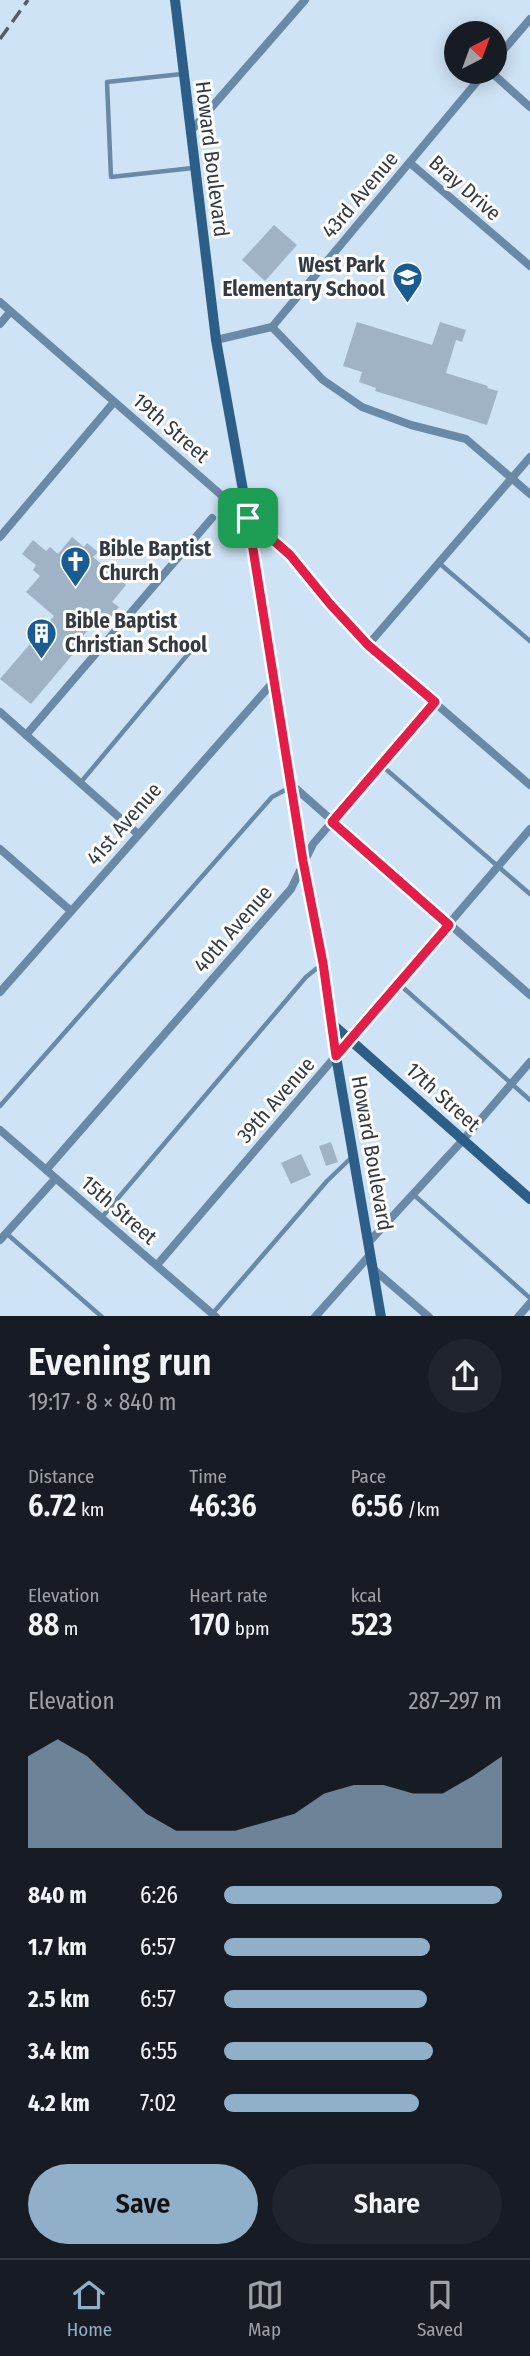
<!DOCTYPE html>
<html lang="en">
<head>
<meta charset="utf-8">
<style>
	:root { --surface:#171b24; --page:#20242c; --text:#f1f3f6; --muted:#9ea1a6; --line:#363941; --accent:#90afc9 }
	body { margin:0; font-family:"Fira Sans Condensed",sans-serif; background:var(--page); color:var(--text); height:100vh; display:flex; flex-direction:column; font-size:26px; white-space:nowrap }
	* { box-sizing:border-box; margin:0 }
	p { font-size:23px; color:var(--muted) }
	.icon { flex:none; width:38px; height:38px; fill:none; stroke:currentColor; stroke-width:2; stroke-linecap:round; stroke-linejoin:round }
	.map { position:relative; height:1316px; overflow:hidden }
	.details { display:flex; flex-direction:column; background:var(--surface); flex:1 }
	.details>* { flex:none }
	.needle { width:46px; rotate:41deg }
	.controls { position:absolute; left:444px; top:21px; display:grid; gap:14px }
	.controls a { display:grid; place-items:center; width:63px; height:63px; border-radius:50%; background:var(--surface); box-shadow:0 4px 18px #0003; font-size:35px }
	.pin { position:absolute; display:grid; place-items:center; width:60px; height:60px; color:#fff; margin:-30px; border-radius:14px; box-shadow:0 4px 10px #0006 }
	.round { display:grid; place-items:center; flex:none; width:74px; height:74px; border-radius:37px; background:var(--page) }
	.headline { display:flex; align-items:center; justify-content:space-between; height:119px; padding:0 28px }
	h1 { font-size:38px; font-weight:600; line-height:52px }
	.stats { display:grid; grid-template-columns:repeat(3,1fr); gap:10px; height:119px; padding:7px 28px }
	.stats div { display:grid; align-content:center }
	.stats b { font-size:30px; font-weight:600 }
	.stats small { font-size:19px; font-weight:400 }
	.stats p { font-size:19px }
	.chart { height:196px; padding:14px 28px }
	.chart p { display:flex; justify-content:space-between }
	.chart svg { width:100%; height:126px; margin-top:7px; fill:var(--accent); opacity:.7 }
	.action { display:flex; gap:14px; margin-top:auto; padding:14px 28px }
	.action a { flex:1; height:80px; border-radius:42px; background:var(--accent); color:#111; font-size:28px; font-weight:600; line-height:80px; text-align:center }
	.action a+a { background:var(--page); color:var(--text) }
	ul { padding:0 28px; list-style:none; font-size:23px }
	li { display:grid; grid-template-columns:112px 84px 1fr; align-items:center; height:52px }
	li i { height:18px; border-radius:9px; background:var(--accent) }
	.dock { display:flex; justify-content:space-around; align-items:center; height:98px; border-top:2px solid var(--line); background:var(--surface); font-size:19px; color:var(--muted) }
	.dock a { display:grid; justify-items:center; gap:4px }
	.dock .selected { color:var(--accent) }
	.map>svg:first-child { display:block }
</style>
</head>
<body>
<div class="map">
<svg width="530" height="1317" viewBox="0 0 530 1317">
	<rect width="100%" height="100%" fill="#cfe3f6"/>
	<!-- building -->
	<g fill="#a0b3c6">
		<polygon points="274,225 297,245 265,281 242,260"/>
		<polygon points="357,322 432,345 440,322 466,330 462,342 456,340 446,373 488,386 487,388 498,391 487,425 375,391 376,388 359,382 362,372 343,366"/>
		<polygon points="72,537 84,547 87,543 98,552 93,557 126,585 112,602 119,607 103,626 96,621 81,638 84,641 31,704 0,679 54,616 26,592 40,576 33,570 36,565 22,554 33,540 46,551 50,547 58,554"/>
		<polygon points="331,1142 338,1162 326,1166 319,1146"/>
		<polygon points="301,1154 311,1175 291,1184 281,1163"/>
	</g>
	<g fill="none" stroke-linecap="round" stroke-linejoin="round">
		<!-- lane -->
		<g stroke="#6989a7" stroke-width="4.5">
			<polyline points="182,74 107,82 111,177 193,168"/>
			<polyline points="439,563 530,641"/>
			<polyline points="381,765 530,894"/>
			<polyline points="81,782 199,641"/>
			<polyline points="399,984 530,1100"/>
			<polyline points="0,1106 272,797 289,788"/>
			<polyline points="414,1195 530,1298"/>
			<polyline points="102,1217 306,977 321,965"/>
			<polyline points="6,1233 102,1317"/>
			<polyline points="213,1313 327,1181 352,1157"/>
		</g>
		<!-- street -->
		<g stroke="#6989a7" stroke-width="8">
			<polyline points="495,60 530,19"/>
			<polyline points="491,72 530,107"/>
			<polyline points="190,132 305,0"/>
			<polyline points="410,163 530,266"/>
			<polyline points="0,302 290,555 330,604 368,645 530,785"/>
			<polyline points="0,324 10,312"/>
			<polyline points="272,327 323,380 362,407 411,425 466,439 530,494"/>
			<polyline points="216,340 272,327 485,72"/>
			<polyline points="0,537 114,402"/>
			<polyline points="368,645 530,457"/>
			<polyline points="0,712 138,834"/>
			<polyline points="26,735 212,518"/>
			<polyline points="293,786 530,995"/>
			<polyline points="0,849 71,911"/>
			<polyline points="0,992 275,680"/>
			<polyline points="0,1130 216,1317"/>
			<polyline points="46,1170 291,889 313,844 435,702"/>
			<polyline points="0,1240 55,1179"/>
			<polyline points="368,1243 463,1140 530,1062"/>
			<polyline points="157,1265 530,829"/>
			<polyline points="372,1268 429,1317"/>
			<polyline points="315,1317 370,1255"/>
			<polyline points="518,1317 530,1303"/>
		</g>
		<!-- secondary -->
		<g stroke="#2d5e88" stroke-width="10">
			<polyline points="175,0 216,340 248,518 303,861 323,963 336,1056 381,1317"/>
			<polyline points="331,1023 530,1199"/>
		</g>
		<!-- rail -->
		<polyline stroke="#535d67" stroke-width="3.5" stroke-dasharray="14 7" stroke-linecap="butt" points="0,39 28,0"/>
	</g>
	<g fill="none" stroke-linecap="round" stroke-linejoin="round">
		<defs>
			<polygon id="route" points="248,518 290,555 330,604 368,645 435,702 332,822 449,925 336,1056 323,963 303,861"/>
		</defs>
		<!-- route casing -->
		<use href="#route" stroke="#fff" stroke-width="14"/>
		<!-- route -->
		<use href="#route" stroke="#e11d48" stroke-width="9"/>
	</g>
	<!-- icons -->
	<defs>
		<symbol id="school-pin" viewBox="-11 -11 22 30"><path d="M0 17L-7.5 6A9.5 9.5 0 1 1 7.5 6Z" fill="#195c91" stroke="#fff"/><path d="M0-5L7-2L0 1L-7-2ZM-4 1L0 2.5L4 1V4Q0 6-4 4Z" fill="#fff"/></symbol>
		<symbol id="church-pin" viewBox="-11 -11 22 30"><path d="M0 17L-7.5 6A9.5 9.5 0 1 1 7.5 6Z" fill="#195c91" stroke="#fff"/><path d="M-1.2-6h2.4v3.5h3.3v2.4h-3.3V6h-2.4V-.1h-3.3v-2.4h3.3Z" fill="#fff"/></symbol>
		<symbol id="building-pin" viewBox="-11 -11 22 30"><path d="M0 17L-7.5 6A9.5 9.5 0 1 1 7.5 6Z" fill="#195c91" stroke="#fff"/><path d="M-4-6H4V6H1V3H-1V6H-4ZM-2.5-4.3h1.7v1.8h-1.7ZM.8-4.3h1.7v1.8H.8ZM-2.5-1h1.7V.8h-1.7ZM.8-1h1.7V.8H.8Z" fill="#fff"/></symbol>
	</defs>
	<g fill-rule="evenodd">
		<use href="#school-pin" x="390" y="260" width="35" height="47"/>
		<use href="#church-pin" x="58" y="544" width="35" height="47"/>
		<use href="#building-pin" x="24" y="616" width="35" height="47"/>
	</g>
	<g text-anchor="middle" stroke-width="6" stroke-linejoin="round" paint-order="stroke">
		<!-- street labels -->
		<g font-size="21" fill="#333a42" stroke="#fff">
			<text transform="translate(212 159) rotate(83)" y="7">Howard Boulevard</text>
			<text transform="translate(465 188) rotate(41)" y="7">Bray Drive</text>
			<text transform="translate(360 195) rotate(-50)" y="7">43rd Avenue</text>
			<text transform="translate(171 428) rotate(41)" y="7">19th Street</text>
			<text transform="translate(124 824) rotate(-49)" y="7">41st Avenue</text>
			<text transform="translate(233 929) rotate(-49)" y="7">40th Avenue</text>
			<text transform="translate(443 1097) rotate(42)" y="7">17th Street</text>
			<text transform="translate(276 1100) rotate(-49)" y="7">39th Avenue</text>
			<text transform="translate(372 1153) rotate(80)" y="7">Howard Boulevard</text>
			<text transform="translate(119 1210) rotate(41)" y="7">15th Street</text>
		</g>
		<!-- poi labels -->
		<g font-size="21" font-weight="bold" fill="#333a42" stroke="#fff" text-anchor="start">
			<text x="385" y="272" text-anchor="end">West Park<tspan x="385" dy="24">Elementary School</tspan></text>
			<text x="99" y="556">Bible Baptist<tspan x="99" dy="24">Church</tspan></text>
			<text x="65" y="628">Bible Baptist<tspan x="65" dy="24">Christian School</tspan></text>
		</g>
	</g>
</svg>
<div class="controls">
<a><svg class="needle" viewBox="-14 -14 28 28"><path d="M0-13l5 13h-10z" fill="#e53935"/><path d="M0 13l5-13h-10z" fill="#9ea1a6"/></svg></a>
</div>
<div class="pin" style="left:248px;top:518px;background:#1e9e55"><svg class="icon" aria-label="arrive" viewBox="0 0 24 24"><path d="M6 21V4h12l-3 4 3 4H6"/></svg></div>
</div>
<section class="details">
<div class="headline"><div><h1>Evening run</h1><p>19:17 · 8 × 840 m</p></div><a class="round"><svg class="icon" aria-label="share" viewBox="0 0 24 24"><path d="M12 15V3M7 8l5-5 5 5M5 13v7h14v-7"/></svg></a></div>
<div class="stats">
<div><p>Distance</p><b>6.72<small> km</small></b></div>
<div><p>Time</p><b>46:36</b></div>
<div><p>Pace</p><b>6:56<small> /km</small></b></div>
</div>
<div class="stats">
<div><p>Elevation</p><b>88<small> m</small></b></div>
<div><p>Heart rate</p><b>170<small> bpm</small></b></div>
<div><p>kcal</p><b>523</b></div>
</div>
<div class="chart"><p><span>Elevation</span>287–297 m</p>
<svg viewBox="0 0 160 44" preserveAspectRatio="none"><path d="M0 44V12L10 6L20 12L30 22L40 32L50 38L60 38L70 38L80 35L90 32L100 25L110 22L120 22L130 25L140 25L150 19L160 12V44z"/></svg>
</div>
<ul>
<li><b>840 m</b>6:26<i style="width:100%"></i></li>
<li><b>1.7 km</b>6:57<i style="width:74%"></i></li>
<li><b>2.5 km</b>6:57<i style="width:73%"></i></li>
<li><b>3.4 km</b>6:55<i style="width:75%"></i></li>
<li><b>4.2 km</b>7:02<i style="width:70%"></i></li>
</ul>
<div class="action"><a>Save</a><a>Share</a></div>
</section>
<nav class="dock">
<a class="selected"><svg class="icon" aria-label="home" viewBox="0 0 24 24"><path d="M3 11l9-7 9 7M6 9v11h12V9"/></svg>Home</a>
<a><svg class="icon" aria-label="map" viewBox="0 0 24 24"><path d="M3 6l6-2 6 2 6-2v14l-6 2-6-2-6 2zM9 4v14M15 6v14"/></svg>Map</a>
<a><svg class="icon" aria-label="saved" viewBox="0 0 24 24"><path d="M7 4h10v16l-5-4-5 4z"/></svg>Saved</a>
</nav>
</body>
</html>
